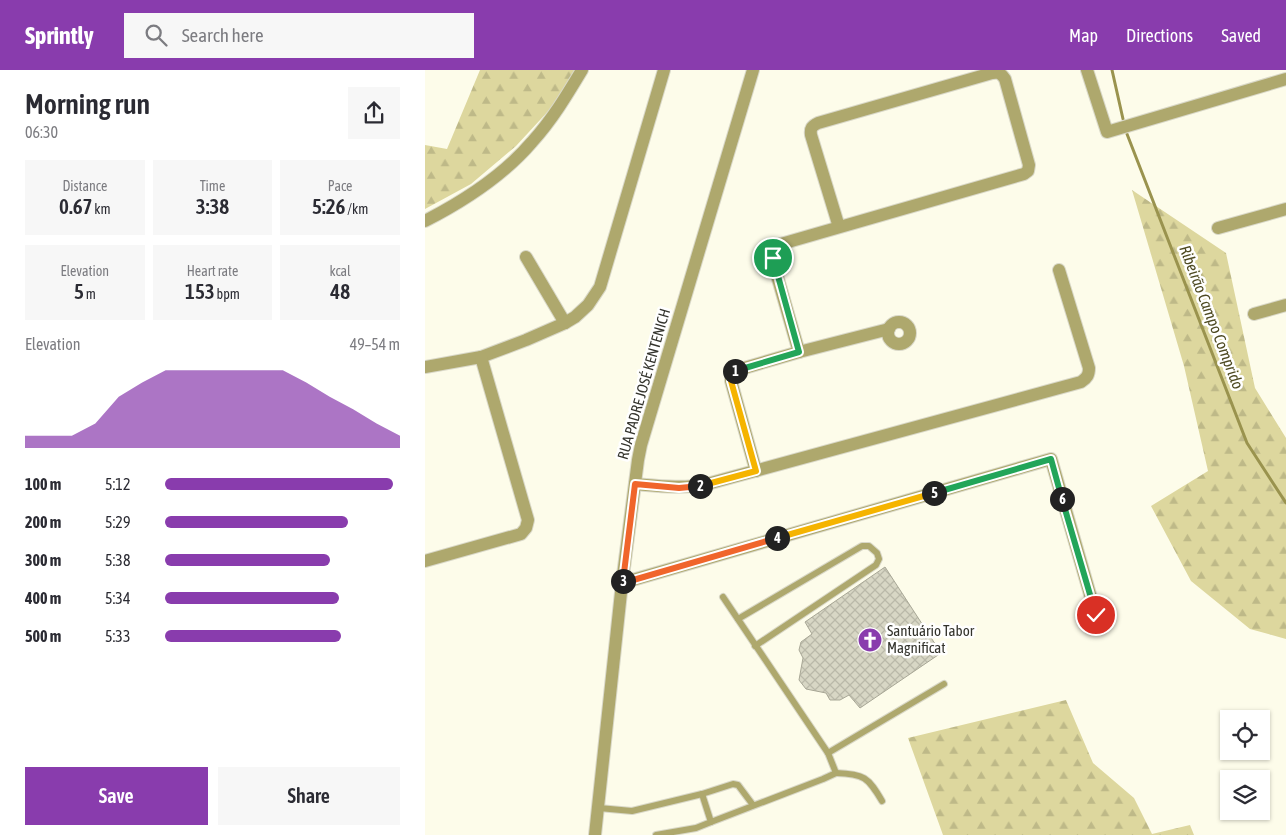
<!DOCTYPE html>
<html lang="en">
<head>
<meta charset="utf-8">
<style>
	:root { --surface:#fff; --page:#f7f7f7; --text:#2b2b33; --muted:#7c7c81; --accent:#893cad }
	body { margin:0; font-family:"Asap Condensed",sans-serif; background:var(--page); color:var(--text); height:100vh; display:flex; flex-direction:column; font-size:19px; white-space:nowrap }
	* { box-sizing:border-box; margin:0 }
	p { font-size:16px; color:var(--muted) }
	.icon { flex:none; width:28px; height:28px; fill:none; stroke:currentColor; stroke-width:2; stroke-linecap:round; stroke-linejoin:round }
	.map { position:relative; flex:1; overflow:hidden }
	.panel { display:flex; flex-direction:column; background:var(--surface); width:425px }
	.panel>* { flex:none }
	.controls { position:absolute; left:795px; top:640px; display:grid; gap:10px }
	.controls a { display:grid; place-items:center; width:50px; height:50px; border-radius:0px; background:var(--surface); box-shadow:0 1px 4px #0004; font-size:25px }
	.pin { position:absolute; display:grid; place-items:center; width:42px; height:42px; color:#fff; margin:-21px; border:2px solid #fff; border-radius:50%; box-shadow:0 1px 5px #0007 }
	.km { position:absolute; width:25px; height:25px; margin:-12px; border-radius:50%; background:#222; color:#fff; font-size:14px; line-height:25px; text-align:center }
	.round { display:grid; place-items:center; flex:none; width:52px; height:52px; border-radius:0px; background:var(--page) }
	.head { display:flex; align-items:center; justify-content:space-between; height:85px; padding:0 25px }
	h1 { font-size:28px; font-weight:600; line-height:38px }
	.figures { display:grid; grid-template-columns:repeat(3,1fr); gap:8px; height:85px; padding:5px 25px }
	.figures div { display:grid; align-content:center; border-radius:0px; background:var(--page); text-align:center }
	.figures b { font-size:21px; font-weight:600 }
	.figures small { font-size:14px; font-weight:400 }
	.figures p { font-size:14px }
	.chart { height:140px; padding:10px 25px }
	.chart p { display:flex; justify-content:space-between }
	.chart svg { width:100%; height:90px; margin-top:5px; fill:var(--accent); opacity:.7 }
	.cta { display:flex; gap:10px; margin-top:auto; padding:10px 25px }
	.cta a { flex:1; height:58px; border-radius:0px; background:var(--accent); color:#fff; font-size:20px; font-weight:600; line-height:58px; text-align:center }
	.cta a+a { background:var(--page); color:var(--text) }
	ul { padding:0 25px; list-style:none; font-size:16px }
	li { display:grid; grid-template-columns:80px 60px 1fr; align-items:center; height:38px }
	li i { height:12px; border-radius:6px; background:var(--accent) }
	header { display:flex; align-items:center; gap:30px; box-sizing:border-box; height:70px; padding:0 25px; background:var(--accent); color:#fff }
	header strong { font-size:24px }
	nav { display:flex; gap:28px; margin-inline-start:auto; font-size:18px }
	.search { width:350px; height:45px; background:var(--page); display:flex; align-items:center; gap:12px; box-sizing:border-box; padding:0 18px; border-radius:0px; color:var(--muted); font-size:19px }
	main { display:flex; flex:1; min-height:0 }
	.map>svg:first-child { display:block }
</style>
</head>
<body>
<header>
<strong>Sprintly</strong>
<div class="search"><svg class="icon" aria-label="search" viewBox="0 0 24 24"><circle cx="10" cy="10" r="6"/><path d="M15 15l6 6"/></svg>Search here</div>
<nav><a>Map</a><a>Directions</a><a>Saved</a></nav>
</header>
<main>
<section class="panel">
<div class="head"><div><h1>Morning run</h1><p>06:30</p></div><a class="round"><svg class="icon" aria-label="share" viewBox="0 0 24 24"><path d="M12 15V3M7 8l5-5 5 5M5 13v7h14v-7"/></svg></a></div>
<div class="figures">
<div><p>Distance</p><b>0.67<small> km</small></b></div>
<div><p>Time</p><b>3:38</b></div>
<div><p>Pace</p><b>5:26<small> /km</small></b></div>
</div>
<div class="figures">
<div><p>Elevation</p><b>5<small> m</small></b></div>
<div><p>Heart rate</p><b>153<small> bpm</small></b></div>
<div><p>kcal</p><b>48</b></div>
</div>
<div class="chart"><p><span>Elevation</span>49–54 m</p>
<svg viewBox="0 0 160 44" preserveAspectRatio="none"><path d="M0 44V38L10 38L20 38L30 32L40 19L50 12L60 6L70 6L80 6L90 6L100 6L110 6L120 12L130 19L140 25L150 32L160 38V44z"/></svg>
</div>
<ul>
<li><b>100 m</b>5:12<i style="width:97%"></i></li>
<li><b>200 m</b>5:29<i style="width:78%"></i></li>
<li><b>300 m</b>5:38<i style="width:70%"></i></li>
<li><b>400 m</b>5:34<i style="width:74%"></i></li>
<li><b>500 m</b>5:33<i style="width:75%"></i></li>
</ul>
<div class="cta"><a>Save</a><a>Share</a></div>
</section>
<div class="map">
<svg width="861" height="765" viewBox="0 0 861 765">
	<defs>
		<pattern id="forest-firs" width="22" height="20" patternUnits="userSpaceOnUse" patternTransform="scale(1.25)"><rect width="22" height="20" fill="#ddd79e"/><path d="M5 1l3.5 6h-7zM16 11l3.5 6h-7z" fill="#beb988"/></pattern>
		<pattern id="building-cross-hatch" width="8" height="8" patternUnits="userSpaceOnUse" patternTransform="scale(1.25)"><rect width="8" height="8" fill="#d8d7c5"/><path d="M0 0l8 8M0 8l8-8" fill="none" stroke="#bab9a9"/></pattern>
	</defs>
	<rect width="100%" height="100%" fill="#fdfcea"/>
	<!-- forest -->
	<g fill="url(#forest-firs)">
		<polygon points="55,0 150,0 127,37 91,76 46,114 0,139 0,75 22,79"/>
		<polygon points="707,120 801,183 830,318 861,368 861,569 825,559 766,511 726,436 783,401 759,296"/>
		<polygon points="641,630 668,693 709,728 727,764 765,755 769,765 518,765 483,668"/>
	</g>
	<g fill="none" stroke-linecap="round" stroke-linejoin="round">
		<!-- stream -->
		<g stroke="#9a934e" stroke-width="3">
			<polyline points="687,0 698,49"/>
			<polyline points="702,64 822,373 861,433"/>
		</g>
	</g>
	<!-- building -->
	<polygon fill="url(#building-cross-hatch)" stroke="#a8a796" points="460,497 516,583 435,638 424,625 415,630 405,630 401,623 381,619 374,610 378,588 374,580 376,572 387,564 380,552"/>
	<g fill="none" stroke-linecap="round" stroke-linejoin="round">
		<defs>
			<g id="service">
				<polyline points="313,549 437,476 444,476 452,483 454,489 451,495 330,576"/>
				<polyline points="403,683 519,614"/>
				<path d="M411,703C439,704 443,707 457,731"/>
				<polyline points="277,724 308,714 313,715 328,735"/>
				<polyline points="174,738 207,741 277,724 286,752 271,758 231,765"/>
				<polyline points="286,752 398,709 411,703 403,683 298,527"/>
			</g>
			<g id="minor">
				<polyline points="793,158 861,139"/>
				<polyline points="101,187 140,253"/>
				<polyline points="829,244 861,235"/>
				<circle cx="474" cy="263" r="11"/>
				<path d="M374,282L347,188C347,181 349,178 356,174L599,104L603,101L604,95L580,9C576,3 573,2 567,3L393,53C387,56 385,58 386,65L414,157"/>
				<polyline points="0,297 56,287 101,270 140,253 150,247 163,235 175,217 239,0"/>
				<polyline points="331,401 306,311 306,306 309,301 374,282 464,259"/>
				<path d="M210,414C234,416 258,419 282,414L656,312C662,308 664,305 664,298L634,200"/>
				<polyline points="0,491 96,464 101,458 103,450 56,287"/>
				<polyline points="197,513 626,389 671,545"/>
			</g>
			<g id="tertiary">
				<polyline points="662,0 682,62 861,9"/>
				<path d="M0,151C39,131 78,106 107,72C127,50 142,25 157,0"/>
				<polyline points="170,765 197,513 213,390 216,375 328,0"/>
			</g>
		</defs>
		<!-- service casing -->
		<use href="#service" stroke="#d9d8c8" stroke-width="8"/>
		<!-- minor casing -->
		<use href="#minor" stroke="#d9d8c8" stroke-width="14"/>
		<!-- tertiary casing -->
		<use href="#tertiary" stroke="#d9d8c8" stroke-width="14"/>
		<!-- service -->
		<use href="#service" stroke="#aea86d" stroke-width="6"/>
		<!-- minor -->
		<use href="#minor" stroke="#aea86d" stroke-width="12"/>
		<!-- tertiary -->
		<use href="#tertiary" stroke="#aea86d" stroke-width="12"/>
	</g>
	<g fill="none" stroke-linecap="round" stroke-linejoin="round">
		<defs>
			<polyline id="split-1" points="310,301 374,282 348,188"/>
			<polyline id="split-2" points="275,416 331,401 306,311 306,306 310,301"/>
			<polyline id="split-3" points="198,511 210,414 254,418 275,416"/>
			<polyline id="split-4" points="198,511 198,513 352,468"/>
			<polyline id="split-5" points="352,468 509,423"/>
			<polyline id="split-6" points="509,423 626,389 637,429"/>
			<polyline id="split-7" points="637,429 671,545"/>
		</defs>
		<!-- split-1 casing -->
		<use href="#split-1" stroke="#fff" stroke-width="10"/>
		<!-- split-2 casing -->
		<use href="#split-2" stroke="#fff" stroke-width="10"/>
		<!-- split-3 casing -->
		<use href="#split-3" stroke="#fff" stroke-width="10"/>
		<!-- split-4 casing -->
		<use href="#split-4" stroke="#fff" stroke-width="10"/>
		<!-- split-5 casing -->
		<use href="#split-5" stroke="#fff" stroke-width="10"/>
		<!-- split-6 casing -->
		<use href="#split-6" stroke="#fff" stroke-width="10"/>
		<!-- split-7 casing -->
		<use href="#split-7" stroke="#fff" stroke-width="10"/>
		<!-- split-1 -->
		<use href="#split-1" stroke="#22a559" stroke-width="6"/>
		<!-- split-2 -->
		<use href="#split-2" stroke="#f5b400" stroke-width="6"/>
		<!-- split-3 -->
		<use href="#split-3" stroke="#f0652b" stroke-width="6"/>
		<!-- split-4 -->
		<use href="#split-4" stroke="#f0652b" stroke-width="6"/>
		<!-- split-5 -->
		<use href="#split-5" stroke="#f5b400" stroke-width="6"/>
		<!-- split-6 -->
		<use href="#split-6" stroke="#22a559" stroke-width="6"/>
		<!-- split-7 -->
		<use href="#split-7" stroke="#22a559" stroke-width="6"/>
	</g>
	<!-- icons -->
	<defs>
		<symbol id="church-disc" viewBox="-11 -11 22 22"><circle r="9.5" fill="#893cad" stroke="#fff"/><path d="M-1.2-6h2.4v3.5h3.3v2.4h-3.3V6h-2.4V-.1h-3.3v-2.4h3.3Z" fill="#fff"/></symbol>
	</defs>
	<g fill-rule="evenodd">
		<use href="#church-disc" x="431" y="556" width="28" height="28"/>
	</g>
	<g text-anchor="middle" stroke-width="5" stroke-linejoin="round" paint-order="stroke">
		<!-- street labels -->
		<g font-size="15" fill="#33332c" stroke="#fff">
			<text transform="translate(219 314) rotate(-74)" y="5">RUA PADRE JOSÉ KENTENICH</text>
		</g>
		<!-- poi labels -->
		<g font-size="15" fill="#33332c" stroke="#fff" text-anchor="start">
			<text x="462" y="566">Santuário Tabor<tspan x="462" dy="17">Magnificat</tspan></text>
		</g>
		<!-- water labels -->
		<g font-size="16" font-style="italic" fill="#4e4a22" stroke="#fff">
			<text transform="translate(787 247) rotate(69)" y="6">Ribeirão Campo Comprido</text>
		</g>
	</g>
</svg>
<div class="controls">
<a><svg class="icon" aria-label="locate" viewBox="0 0 24 24"><circle cx="12" cy="12" r="6"/><path d="M12 2v4M12 18v4M2 12h4M18 12h4"/></svg></a>
<a><svg class="icon" aria-label="layers" viewBox="0 0 24 24"><path d="M12 4l9 5-9 5-9-5zM3 14l9 5 9-5"/></svg></a>
</div>
<div class="pin" style="left:348px;top:188px;background:#1e9e55"><svg class="icon" aria-label="arrive" viewBox="0 0 24 24"><path d="M6 21V4h12l-3 4 3 4H6"/></svg></div>
<div class="pin" style="left:671px;top:545px;background:#d93025"><svg class="icon" aria-label="check" viewBox="0 0 24 24"><path d="M5 12l5 5 9-10"/></svg></div>
<b class="km" style="left:310px;top:301px">1</b>
<b class="km" style="left:275px;top:416px">2</b>
<b class="km" style="left:198px;top:511px">3</b>
<b class="km" style="left:352px;top:468px">4</b>
<b class="km" style="left:509px;top:423px">5</b>
<b class="km" style="left:637px;top:429px">6</b>
</div>
</main>
</body>
</html>
